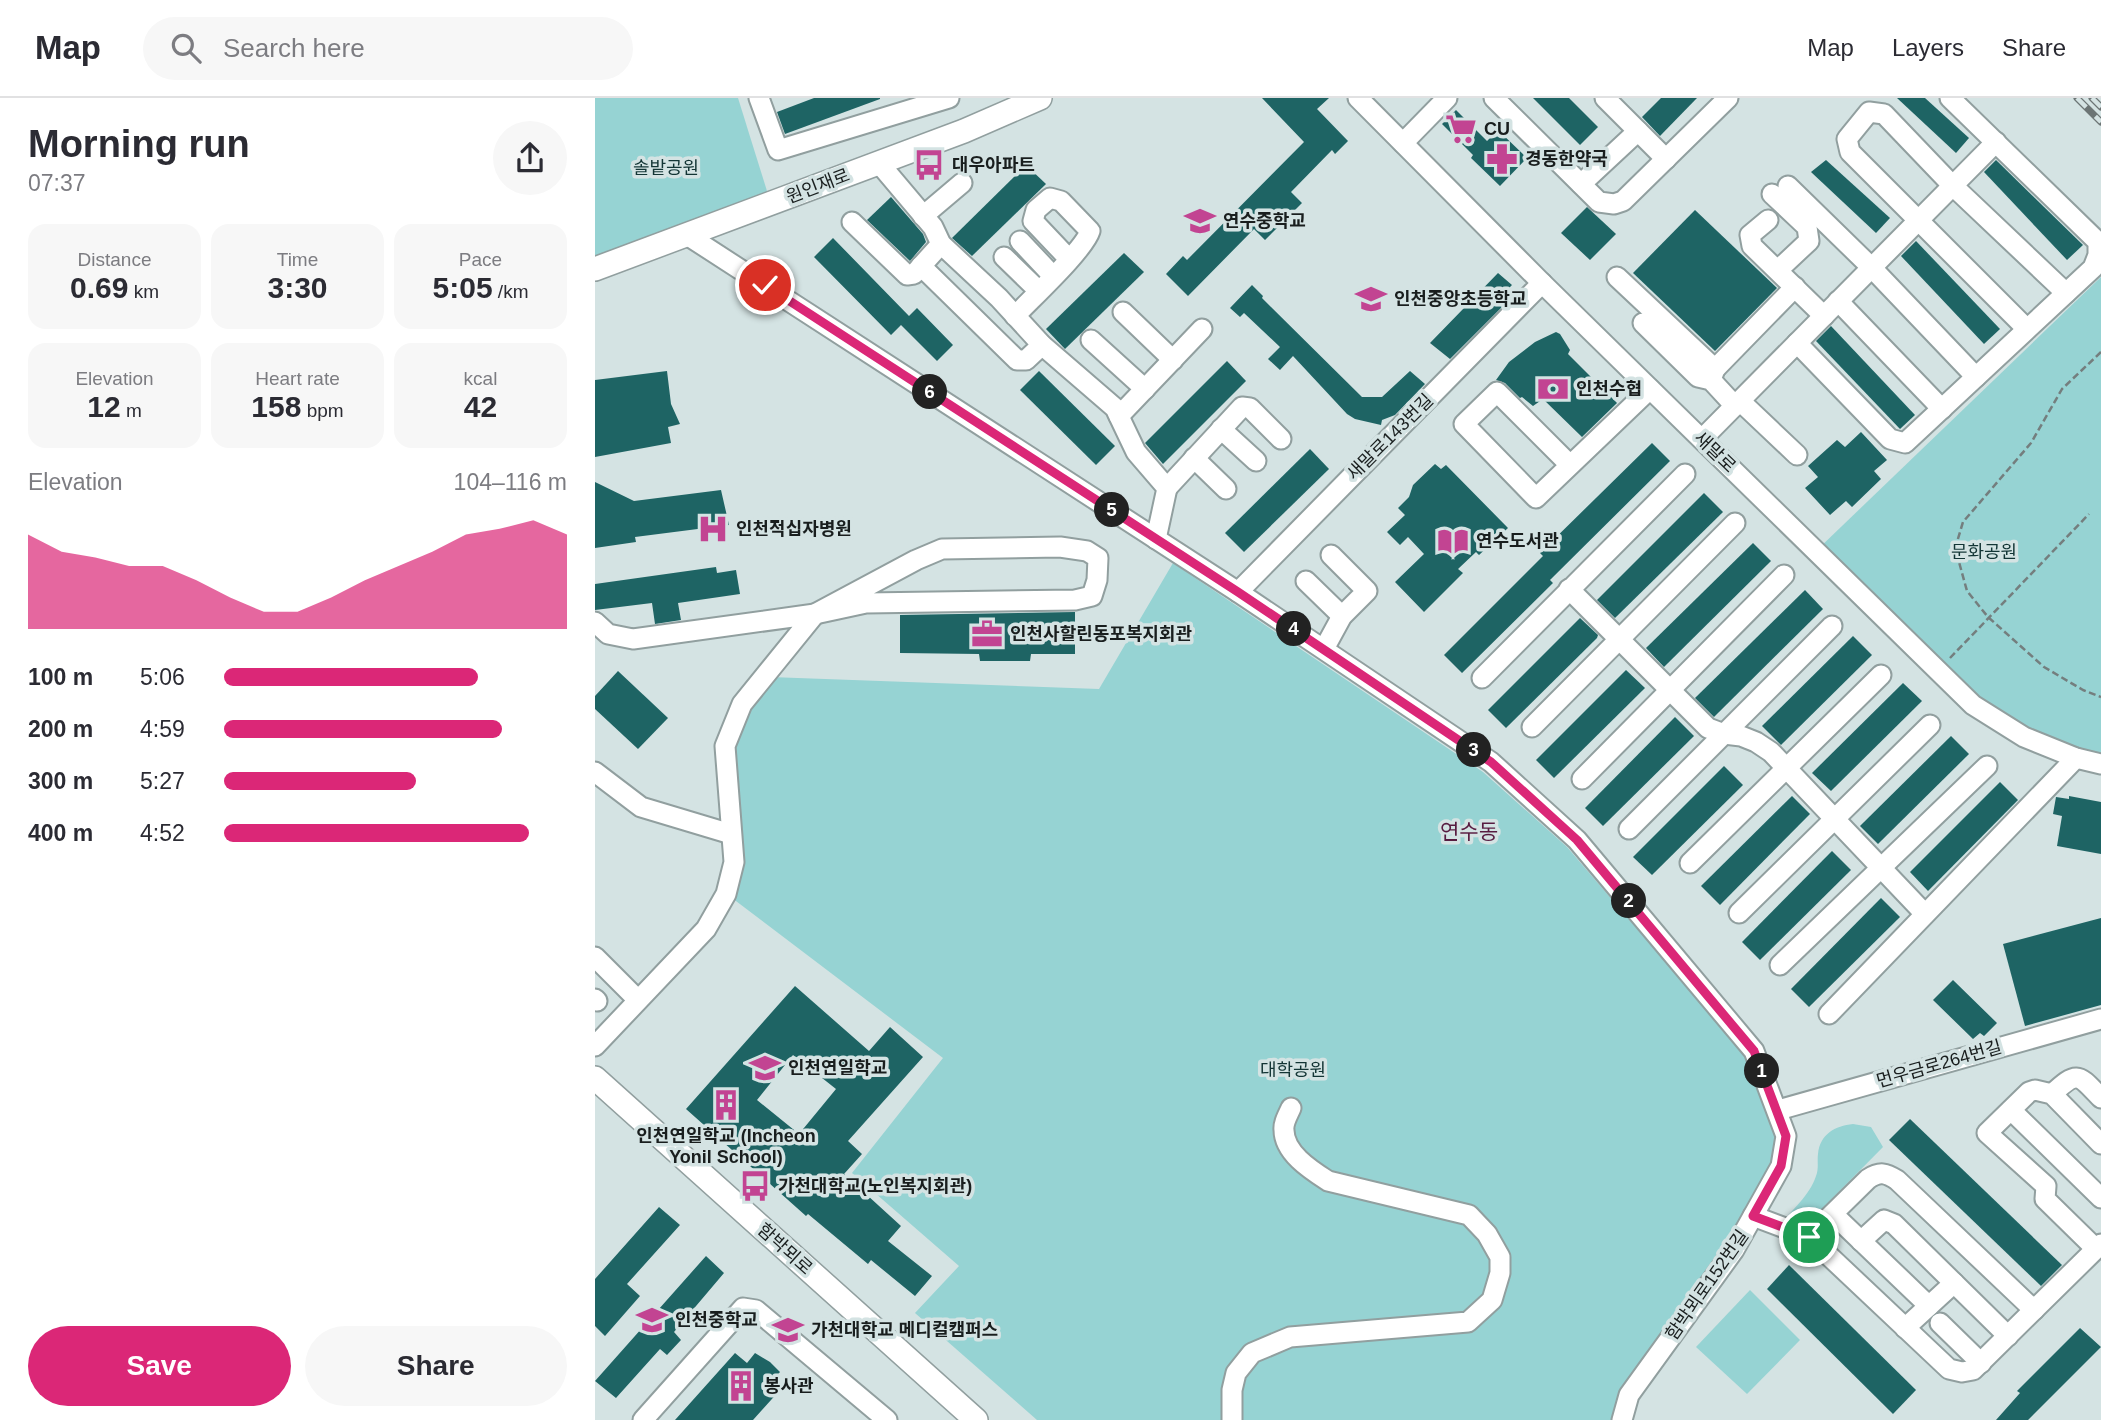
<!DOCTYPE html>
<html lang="en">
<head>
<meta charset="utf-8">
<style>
	:root { --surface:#fff; --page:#f7f7f7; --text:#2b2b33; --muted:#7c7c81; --line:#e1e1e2; --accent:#db2777 }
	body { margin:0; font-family:Helvetica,"Noto Sans KR",sans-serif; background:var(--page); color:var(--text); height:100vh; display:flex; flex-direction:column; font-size:26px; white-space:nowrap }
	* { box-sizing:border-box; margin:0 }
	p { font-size:23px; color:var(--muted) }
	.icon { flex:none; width:38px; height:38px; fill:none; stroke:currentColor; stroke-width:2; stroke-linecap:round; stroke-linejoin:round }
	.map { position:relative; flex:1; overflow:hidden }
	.details { display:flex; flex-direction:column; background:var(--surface); width:595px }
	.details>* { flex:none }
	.pin { position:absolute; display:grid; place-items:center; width:60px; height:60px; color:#fff; margin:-30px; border:4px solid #fff; border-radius:50%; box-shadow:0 2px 7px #0007 }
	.km { position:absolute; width:35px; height:35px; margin:-18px; border-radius:50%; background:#222; color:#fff; font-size:19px; line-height:35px; text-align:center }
	.round { display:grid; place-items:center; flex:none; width:74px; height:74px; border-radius:37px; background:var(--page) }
	.summary { display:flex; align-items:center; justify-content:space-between; height:119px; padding:0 28px }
	h1 { font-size:38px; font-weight:700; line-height:52px }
	.stats { display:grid; grid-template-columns:repeat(3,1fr); gap:10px; height:119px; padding:7px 28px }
	.stats div { display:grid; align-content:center; border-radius:18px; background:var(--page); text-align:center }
	.stats b { font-size:30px; font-weight:700 }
	.stats small { font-size:19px; font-weight:400 }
	.stats p { font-size:19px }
	.chart { height:196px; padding:14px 28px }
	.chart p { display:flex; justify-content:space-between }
	.chart svg { width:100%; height:126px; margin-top:7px; fill:var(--accent); opacity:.7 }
	.primary-button { display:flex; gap:14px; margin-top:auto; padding:14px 28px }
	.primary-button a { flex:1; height:80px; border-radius:42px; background:var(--accent); color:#fff; font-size:28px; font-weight:700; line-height:80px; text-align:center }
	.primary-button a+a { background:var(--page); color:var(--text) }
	ul { padding:0 28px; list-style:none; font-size:23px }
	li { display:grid; grid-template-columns:112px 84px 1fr; align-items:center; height:52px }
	li i { height:18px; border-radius:9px; background:var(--accent) }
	header { display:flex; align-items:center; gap:42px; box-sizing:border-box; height:98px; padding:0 35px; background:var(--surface); border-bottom:2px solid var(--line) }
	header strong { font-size:33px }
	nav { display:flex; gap:38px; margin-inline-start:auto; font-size:24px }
	.search { width:490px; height:63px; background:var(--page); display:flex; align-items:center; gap:18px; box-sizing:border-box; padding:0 24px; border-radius:38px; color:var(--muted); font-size:26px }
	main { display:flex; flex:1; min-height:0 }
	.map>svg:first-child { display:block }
</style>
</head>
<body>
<header>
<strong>Map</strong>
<div class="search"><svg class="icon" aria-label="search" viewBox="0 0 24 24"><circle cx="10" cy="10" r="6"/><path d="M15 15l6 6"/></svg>Search here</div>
<nav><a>Map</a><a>Layers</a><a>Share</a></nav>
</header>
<main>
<section class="details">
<div class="summary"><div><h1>Morning run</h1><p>07:37</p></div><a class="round"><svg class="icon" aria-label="share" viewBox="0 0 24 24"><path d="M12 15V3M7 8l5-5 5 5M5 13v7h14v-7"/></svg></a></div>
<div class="stats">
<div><p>Distance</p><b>0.69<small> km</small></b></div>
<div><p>Time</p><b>3:30</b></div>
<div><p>Pace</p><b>5:05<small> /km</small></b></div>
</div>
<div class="stats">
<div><p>Elevation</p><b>12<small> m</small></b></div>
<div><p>Heart rate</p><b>158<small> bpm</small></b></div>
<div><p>kcal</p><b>42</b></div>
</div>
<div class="chart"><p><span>Elevation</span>104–116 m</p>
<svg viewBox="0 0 160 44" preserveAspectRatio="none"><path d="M0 44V11L10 17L20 19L30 22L40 22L50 27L60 33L70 38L80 38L90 33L100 27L110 22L120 17L130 11L140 9L150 6L160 11V44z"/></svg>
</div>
<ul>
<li><b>100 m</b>5:06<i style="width:74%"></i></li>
<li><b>200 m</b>4:59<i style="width:81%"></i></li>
<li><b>300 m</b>5:27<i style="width:56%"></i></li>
<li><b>400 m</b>4:52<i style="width:89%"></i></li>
</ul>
<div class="primary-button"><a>Save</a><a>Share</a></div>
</section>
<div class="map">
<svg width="1506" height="1322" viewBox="0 0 1506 1322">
	<rect width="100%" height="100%" fill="#d4e3e3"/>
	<!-- green -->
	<g fill="#96d3d3">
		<polygon points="0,0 143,0 176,106 0,172"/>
		<polygon points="1506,179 1506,666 1378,607 1221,453"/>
		<polygon points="578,465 888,674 972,749 1151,958 1182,1038 1178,1067 1153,1115 1023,1298 1017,1322 442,1322 320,1215 364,1168 257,1075 348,960 133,797 143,762 144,683 138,647 152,608 175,579 504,591"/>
		<path d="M1258,1026L1276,1029L1288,1049L1203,1135L1184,1128C1196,1113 1215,1097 1221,1078C1224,1071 1222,1063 1223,1056C1225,1036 1240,1028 1258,1026Z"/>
		<polygon points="1155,1192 1205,1242 1152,1296 1101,1249"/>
	</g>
	<!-- building -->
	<g fill="#1e6464" fill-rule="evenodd">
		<polygon points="219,0 285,0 285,1 190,36 182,14"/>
		<polygon points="667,0 734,0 722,11 753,43 740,56 737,52 696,94 707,105 670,142 659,131 593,198 571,176 588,158 592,162 709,44"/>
		<polygon points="938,0 974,0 1003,29 985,47"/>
		<polygon points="1066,0 1102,0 1065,38 1047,19"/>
		<polygon points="1302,0 1330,0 1374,40 1361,55"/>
		<polygon points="861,12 892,43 903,32 932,60 905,88 876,60 878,57 847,26"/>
		<polygon points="1231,62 1295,120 1281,135 1216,74"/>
		<polygon points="1401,62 1488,147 1472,162 1389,74"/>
		<polygon points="431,67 451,86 377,158 357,140"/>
		<polygon points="296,99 328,136 331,144 315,163 272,122"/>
		<polygon points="992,109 1021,136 995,162 966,135"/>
		<polygon points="1100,112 1182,190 1120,253 1038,175"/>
		<polygon points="238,140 314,218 322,210 358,247 342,263 306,227 296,237 219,159"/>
		<polygon points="1321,143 1405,231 1389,246 1306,158"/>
		<polygon points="529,155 549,174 470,251 451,231"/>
		<polygon points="903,175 917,187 912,192 919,197 855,261 835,245"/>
		<polygon points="657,187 668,198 667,200 767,299 787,299 815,273 830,286 800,317 787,322 786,327 760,321 752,316 698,258 685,272 673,261 685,249 649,215 645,219 635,210"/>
		<polygon points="1236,228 1320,317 1305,331 1221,243"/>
		<polygon points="961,234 965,236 975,252 973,256 1022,305 987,339 948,301 938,308 927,299 925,300 910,285 901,282 914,264 940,244"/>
		<polygon points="632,263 651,283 568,366 550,345"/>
		<polygon points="72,273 76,306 85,326 73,329 76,345 0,359 0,282"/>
		<polygon points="444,273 520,348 501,367 425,292"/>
		<polygon points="1266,334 1292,362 1279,373 1286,381 1257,409 1251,403 1235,417 1210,390 1223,379 1213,368 1242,342 1250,349"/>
		<polygon points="1057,345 1075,363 955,482 958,485 867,575 849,557 948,458 945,455"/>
		<polygon points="715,351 734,371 649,454 630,435"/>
		<polygon points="840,366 846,371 851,367 913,430 884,457 881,454 863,471 868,475 829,514 800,484 829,456 813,439 805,447 792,434 810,417 803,410 814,399 818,387"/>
		<polygon points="0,384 39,403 126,392 134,427 40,439 41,444 0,450"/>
		<polygon points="1109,395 1128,414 1020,520 1002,502"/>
		<polygon points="1158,445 1176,463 1069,569 1051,550"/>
		<polygon points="121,469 122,475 141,472 145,496 83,505 86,522 60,526 57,505 0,512 0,486"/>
		<polygon points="1210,492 1228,511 1119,619 1100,600"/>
		<polygon points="480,514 480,556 436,556 435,563 385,563 384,556 305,555 305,517"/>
		<polygon points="985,520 1003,537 1002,540 911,630 893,612"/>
		<polygon points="1258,538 1277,557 1186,647 1167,628"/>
		<polygon points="1031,572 1050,590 959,680 941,662"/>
		<polygon points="23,573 73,620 43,651 0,611 0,598"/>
		<polygon points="1308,585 1327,603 1236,693 1217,675"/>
		<polygon points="1080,619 1099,638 1008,728 990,710"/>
		<polygon points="1356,638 1374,656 1283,746 1265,728"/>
		<polygon points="1129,668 1148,687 1057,777 1038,759"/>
		<polygon points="1405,684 1423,702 1333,793 1315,774"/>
		<polygon points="1197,698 1215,716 1125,807 1106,788"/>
		<polygon points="1474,698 1506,704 1506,756 1462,748 1467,718 1458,716 1461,699 1474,701"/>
		<polygon points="1237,753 1256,772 1165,862 1147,844"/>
		<polygon points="1286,800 1305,819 1214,909 1196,891"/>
		<polygon points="1506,820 1506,907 1430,928 1408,846"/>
		<polygon points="1358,882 1402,925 1389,938 1385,935 1378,941 1338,902"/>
		<path d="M200,888L274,953L295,929L328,959L253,1043L267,1056L249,1076L306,1128L293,1143L337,1178L320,1198L276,1162L273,1166L213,1116L211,1118L91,1011ZM198,957L241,991L204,1036L162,1002Z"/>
		<polygon points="1315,1021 1467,1167 1446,1188 1294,1042"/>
		<polygon points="64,1109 85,1127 32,1186 45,1198 10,1238 0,1228 0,1181"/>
		<polygon points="111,1158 129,1175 79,1234 86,1242 72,1257 65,1251 21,1300 0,1283"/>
		<polygon points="1194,1167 1321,1292 1298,1316 1172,1191"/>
		<polygon points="1485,1230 1506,1249 1433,1322 1401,1322 1425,1295 1422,1293"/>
		<polygon points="140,1255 152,1265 160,1255 175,1264 185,1274 176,1284 185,1292 158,1322 80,1322"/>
	</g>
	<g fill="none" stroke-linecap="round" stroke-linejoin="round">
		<defs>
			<g id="minor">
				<polyline points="164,0 183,52 354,0"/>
				<polyline points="763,0 947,185 1378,607 1429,639 1481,660 1506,666"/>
				<polyline points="899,0 1004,104 1019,106 1028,103 1133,0"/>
				<polyline points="1010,0 1071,61"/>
				<polyline points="808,45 852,0"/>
				<polyline points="284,65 338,129 346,146 404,200 447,247 520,310 541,354 572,390 561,441"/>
				<polyline points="986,86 1043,33"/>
				<polyline points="1193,88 1276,169 1381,279"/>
				<polyline points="1177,96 1212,129 1214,143 1183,172"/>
				<polyline points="328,118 367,85"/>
				<polyline points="1173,122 1155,137 1157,148 1229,218"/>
				<polyline points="257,124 312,177 319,176 346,146"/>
				<polyline points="92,137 643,494 896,664 982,742 1159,953 1191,1038 1186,1068 1139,1152 1034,1297 1027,1322"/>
				<polyline points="425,143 458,178"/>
				<polyline points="409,159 444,193"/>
				<polyline points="326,168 422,262 431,262 447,247"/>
				<polyline points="1022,179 1120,271 1116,282"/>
				<polyline points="1243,203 1347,311"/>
				<polyline points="528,214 578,262"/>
				<path d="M420,218C437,200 489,152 495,133L466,103L455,100L441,112L438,123L474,161"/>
				<polyline points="1048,225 1103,279 1116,282 1140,308"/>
				<polyline points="1432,231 1255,54 1252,41 1274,14 1289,16 1357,87 1471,195"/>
				<polyline points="496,242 550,291"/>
				<polyline points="1202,245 1295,341 1310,345 1498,170 1503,157 1503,144 1355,0"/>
				<polyline points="1120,271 1200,189"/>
				<polyline points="1145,303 1202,357"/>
				<polyline points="524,318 607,231"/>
				<polyline points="626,331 661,363"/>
				<polyline points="1107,341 1401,44"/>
				<polyline points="599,360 631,391"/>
				<polyline points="975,367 902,294 869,326 941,400 1055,291"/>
				<polyline points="572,390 647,309 655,310 686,341"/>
				<polygon points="465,449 492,453 503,460 502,482 497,498 480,502 271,505 220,516 321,462 347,451"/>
				<polyline points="711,483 747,518"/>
				<polyline points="974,491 1113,630 1129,636 1146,638 1161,644 1176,654 1330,816"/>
				<polyline points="643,494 947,185"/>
				<polyline points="0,524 13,536 38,541 220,516 147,606 130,648 139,764 131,796 111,831 0,948"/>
				<polyline points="729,551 747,518 772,493 736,457"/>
				<polyline points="887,580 1090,376"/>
				<polyline points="937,629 1140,425"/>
				<polyline points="0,674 46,709 136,736"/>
				<polyline points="987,681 1189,477"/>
				<polyline points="1034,731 1237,528"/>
				<polyline points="1095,765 1286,577"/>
				<polyline points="1144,815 1335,627"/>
				<polyline points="0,859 43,902"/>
				<polyline points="1185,867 1392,668"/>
				<polyline points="0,901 2,903"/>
				<polyline points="1234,916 1481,660"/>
				<path d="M1457,996C1483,972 1483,976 1506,1000"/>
				<polyline points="1183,1012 1506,921"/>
				<polyline points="1416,1012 1506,1100"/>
				<polyline points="1238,1116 1334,1208"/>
				<polyline points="1158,1118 1214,1139 1354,1271 1367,1274 1378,1272 1506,1146"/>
				<path d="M1214,1139L1273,1081C1285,1073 1291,1075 1302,1082L1439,1212"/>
				<polyline points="1266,1143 1289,1122 1299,1126 1413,1238"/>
				<polyline points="1501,1151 1450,1101 1451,1088 1392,1035 1434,994 1440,992 1457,996 1506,1046"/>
				<polyline points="1345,1225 1386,1265"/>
				<polyline points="1310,1230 1359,1185"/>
				<polyline points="48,1322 148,1210 161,1212 292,1322"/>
				<path d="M637,1322V1292L641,1275L657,1255L695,1239L873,1224L897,1202L905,1175V1159L892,1136L874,1117L733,1083C716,1072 689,1055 689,1032C688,1025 693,1017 696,1010"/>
			</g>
			<g id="major">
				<polyline points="0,171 369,33 445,0"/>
				<polyline points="0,980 381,1322"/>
			</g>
		</defs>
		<!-- minor casing -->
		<use href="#minor" stroke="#919f9f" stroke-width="23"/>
		<!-- major casing -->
		<use href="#major" stroke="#919f9f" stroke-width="26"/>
		<!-- path -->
		<g stroke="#747e7e" stroke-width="2.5" stroke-dasharray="7 3.5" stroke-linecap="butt">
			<polyline points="1506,254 1467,291 1436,345 1368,424 1362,444 1364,464 1372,493 1393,519 1449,569 1488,592 1506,599"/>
			<polyline points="1355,560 1494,416"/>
		</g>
		<!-- minor -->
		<use href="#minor" stroke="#fff" stroke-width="19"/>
		<!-- major -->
		<use href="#major" stroke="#fff" stroke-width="23"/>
		<defs>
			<g id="rail">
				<polyline points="1482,0 1506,24"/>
				<polyline points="1497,0 1506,9"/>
			</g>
		</defs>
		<!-- rail casing -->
		<use href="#rail" stroke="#6c7575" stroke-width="7"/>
		<!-- rail -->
		<use href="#rail" stroke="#d4e3e3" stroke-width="4.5" stroke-dasharray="13" stroke-linecap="butt"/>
	</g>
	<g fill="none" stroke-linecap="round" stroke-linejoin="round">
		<defs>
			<polyline id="route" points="170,187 643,494 896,664 982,742 1159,953 1191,1038 1186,1068 1158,1118 1214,1139"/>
		</defs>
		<!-- route casing -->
		<use href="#route" stroke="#fff" stroke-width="14"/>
		<!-- route -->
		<use href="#route" stroke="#db2777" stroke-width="9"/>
	</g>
	<!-- icons -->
	<defs>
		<symbol id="supermarket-bare" viewBox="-9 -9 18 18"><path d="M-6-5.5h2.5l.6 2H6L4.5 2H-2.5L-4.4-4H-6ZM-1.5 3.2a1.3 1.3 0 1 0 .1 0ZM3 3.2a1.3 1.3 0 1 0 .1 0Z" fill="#c24492" stroke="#d4e3e3" stroke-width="2.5" paint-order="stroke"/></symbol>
		<symbol id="pharmacy-bare" viewBox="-9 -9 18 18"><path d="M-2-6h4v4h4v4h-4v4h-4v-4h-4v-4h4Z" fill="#c24492" stroke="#d4e3e3" stroke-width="2.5" paint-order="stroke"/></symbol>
		<symbol id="bus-bare" viewBox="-9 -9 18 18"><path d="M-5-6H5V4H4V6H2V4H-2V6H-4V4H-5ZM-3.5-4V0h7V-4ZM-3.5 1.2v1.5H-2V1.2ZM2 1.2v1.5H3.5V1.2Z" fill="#c24492" stroke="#d4e3e3" stroke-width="2.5" paint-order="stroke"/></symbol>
		<symbol id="school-bare" viewBox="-9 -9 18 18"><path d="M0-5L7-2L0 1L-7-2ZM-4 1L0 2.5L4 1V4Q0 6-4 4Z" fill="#c24492" stroke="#d4e3e3" stroke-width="2.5" paint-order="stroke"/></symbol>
		<symbol id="bank-bare" viewBox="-9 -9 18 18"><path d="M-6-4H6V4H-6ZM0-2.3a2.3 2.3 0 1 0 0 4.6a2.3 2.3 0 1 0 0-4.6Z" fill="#c24492" stroke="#d4e3e3" stroke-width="2.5" paint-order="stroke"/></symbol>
		<symbol id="hospital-bare" viewBox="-9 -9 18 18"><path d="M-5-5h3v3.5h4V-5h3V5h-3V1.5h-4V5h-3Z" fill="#c24492" stroke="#d4e3e3" stroke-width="2.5" paint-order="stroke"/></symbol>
		<symbol id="library-bare" viewBox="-9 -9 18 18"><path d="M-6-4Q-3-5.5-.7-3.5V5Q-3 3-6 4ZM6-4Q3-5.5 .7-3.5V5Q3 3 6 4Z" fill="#c24492" stroke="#d4e3e3" stroke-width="2.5" paint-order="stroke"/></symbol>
		<symbol id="office-bare" viewBox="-9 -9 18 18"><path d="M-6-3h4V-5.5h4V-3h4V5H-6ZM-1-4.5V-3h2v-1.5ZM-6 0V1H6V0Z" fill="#c24492" stroke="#d4e3e3" stroke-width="2.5" paint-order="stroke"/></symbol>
		<symbol id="building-bare" viewBox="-9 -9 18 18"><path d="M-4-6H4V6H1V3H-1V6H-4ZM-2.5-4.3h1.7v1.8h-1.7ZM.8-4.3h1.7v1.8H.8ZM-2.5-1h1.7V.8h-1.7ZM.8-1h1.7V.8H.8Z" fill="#c24492" stroke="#d4e3e3" stroke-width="2.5" paint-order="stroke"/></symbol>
		<symbol id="university-bare" viewBox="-9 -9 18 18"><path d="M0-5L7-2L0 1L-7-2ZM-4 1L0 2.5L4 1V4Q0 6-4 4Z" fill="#c24492" stroke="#d4e3e3" stroke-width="2.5" paint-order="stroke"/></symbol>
	</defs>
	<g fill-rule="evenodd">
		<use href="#supermarket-bare" x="844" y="9" width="44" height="44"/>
		<use href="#pharmacy-bare" x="885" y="39" width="44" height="44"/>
		<use href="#bus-bare" x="312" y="45" width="44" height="44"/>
		<use href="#school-bare" x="583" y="101" width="44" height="44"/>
		<use href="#school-bare" x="754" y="179" width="44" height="44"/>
		<use href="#bank-bare" x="936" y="269" width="44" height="44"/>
		<use href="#hospital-bare" x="96" y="409" width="44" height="44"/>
		<use href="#library-bare" x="836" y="421" width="44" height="44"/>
		<use href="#office-bare" x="370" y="514" width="44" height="44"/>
		<use href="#school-bare" x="148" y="948" width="44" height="44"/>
		<use href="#building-bare" x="109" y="985" width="44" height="44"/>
		<use href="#bus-bare" x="138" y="1066" width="44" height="44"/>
		<use href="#school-bare" x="35" y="1200" width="44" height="44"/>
		<use href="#university-bare" x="171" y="1210" width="44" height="44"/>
		<use href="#building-bare" x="124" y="1266" width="44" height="44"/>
	</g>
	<g text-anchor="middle" stroke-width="7" stroke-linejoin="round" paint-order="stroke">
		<!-- poi labels -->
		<g font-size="18" font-weight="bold" fill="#191e1e" stroke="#d4e3e3" text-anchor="start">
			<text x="889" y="37">CU</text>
			<text x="930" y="67">경동한약국</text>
			<text x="357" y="73">대우아파트</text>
			<text x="628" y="129">연수중학교</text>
			<text x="799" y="207">인천중앙초등학교</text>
			<text x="981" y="297">인천수협</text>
			<text x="141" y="437">인천적십자병원</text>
			<text x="881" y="449">연수도서관</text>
			<text x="415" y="542">인천사할린동포복지회관</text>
			<text x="193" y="976">인천연일학교</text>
			<text x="131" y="1044" text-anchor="middle">인천연일학교 (Incheon<tspan x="131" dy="21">Yonil School)</tspan></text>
			<text x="183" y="1094">가천대학교(노인복지회관)</text>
			<text x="80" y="1228">인천중학교</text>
			<text x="216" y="1238">가천대학교 메디컬캠퍼스</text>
			<text x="169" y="1294">봉사관</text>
		</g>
		<!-- park labels -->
		<g font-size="18" fill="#133535" stroke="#d4e3e3">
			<text x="71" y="76">솔밭공원</text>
			<text x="1389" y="460">문화공원</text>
			<text x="698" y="978">대학공원</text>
		</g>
		<!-- street labels -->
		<g font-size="18" fill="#191e1e" stroke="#d4e3e3">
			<text transform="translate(223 88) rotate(-21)" y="6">원인재로</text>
			<text transform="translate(795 339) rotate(-45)" y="6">새말로143번길</text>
			<text transform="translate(1120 354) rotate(44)" y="6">새말로</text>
			<text transform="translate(1344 966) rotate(-16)" y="6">먼우금로264번길</text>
			<text transform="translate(190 1151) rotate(42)" y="6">함박뫼로</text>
			<text transform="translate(1112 1187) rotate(-55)" y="6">함박뫼로152번길</text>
		</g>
		<!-- quarter labels -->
		<g font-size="21" fill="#581c41" stroke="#d4e3e3">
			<text x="874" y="741">연수동</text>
		</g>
	</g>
</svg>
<div class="pin" style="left:1214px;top:1139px;background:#1e9e55"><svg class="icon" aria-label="arrive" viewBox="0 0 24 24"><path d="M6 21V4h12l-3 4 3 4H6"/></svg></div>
<div class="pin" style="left:170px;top:187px;background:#d93025"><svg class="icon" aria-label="check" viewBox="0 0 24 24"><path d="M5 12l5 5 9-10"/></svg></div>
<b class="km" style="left:1167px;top:973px">1</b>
<b class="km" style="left:1034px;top:803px">2</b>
<b class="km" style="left:879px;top:652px">3</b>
<b class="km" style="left:699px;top:531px">4</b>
<b class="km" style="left:517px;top:412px">5</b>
<b class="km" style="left:335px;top:294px">6</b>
</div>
</main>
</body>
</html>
